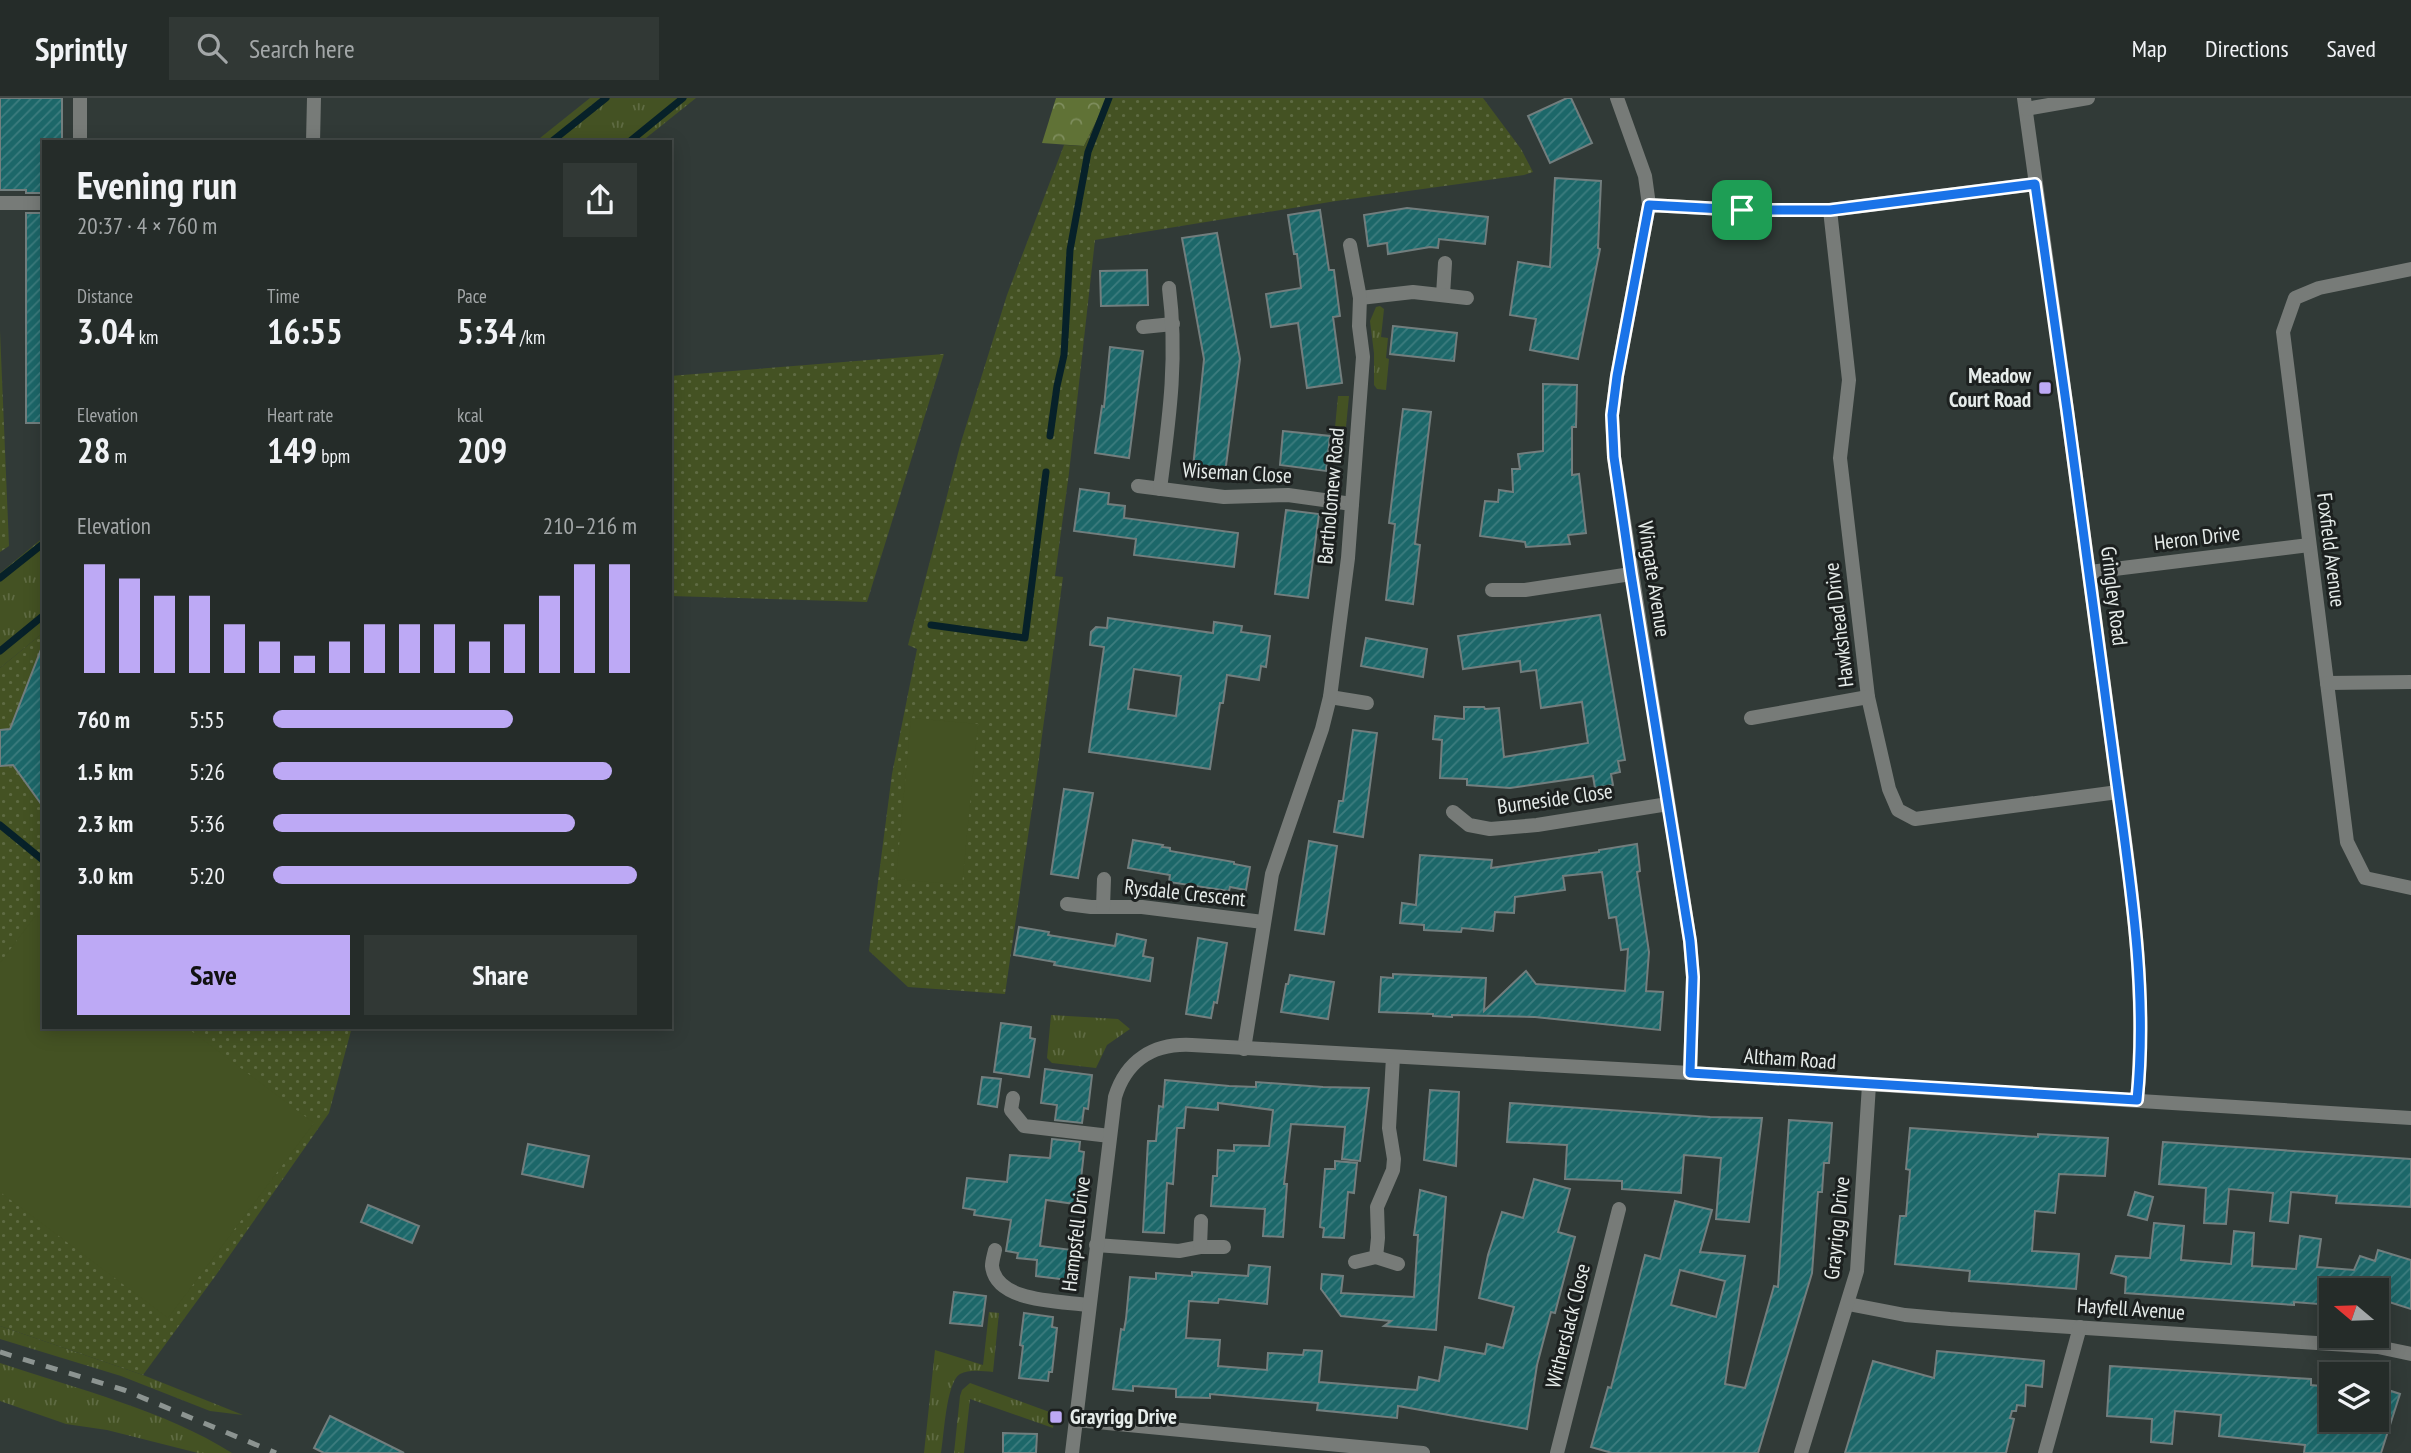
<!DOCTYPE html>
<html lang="en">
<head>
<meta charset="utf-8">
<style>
	:root { --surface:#252c29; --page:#313835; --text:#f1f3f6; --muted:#a3a7a8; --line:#424846; --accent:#bda9f5 }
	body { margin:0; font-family:"PT Sans Narrow",sans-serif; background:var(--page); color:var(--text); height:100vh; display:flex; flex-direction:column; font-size:26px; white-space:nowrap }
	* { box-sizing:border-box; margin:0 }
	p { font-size:23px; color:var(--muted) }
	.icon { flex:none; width:38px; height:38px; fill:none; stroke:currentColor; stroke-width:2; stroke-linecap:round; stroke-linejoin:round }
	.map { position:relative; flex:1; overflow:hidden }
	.side { position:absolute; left:42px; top:42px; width:630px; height:889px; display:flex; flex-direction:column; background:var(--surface); border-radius:0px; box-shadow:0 4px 18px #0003,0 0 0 2px var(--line) }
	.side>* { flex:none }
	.needle { width:46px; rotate:289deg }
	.tools { position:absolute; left:2319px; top:1180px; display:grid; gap:14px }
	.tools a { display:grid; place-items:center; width:70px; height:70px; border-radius:0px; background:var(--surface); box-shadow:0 4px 18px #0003,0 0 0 2px var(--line); font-size:35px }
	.pin { position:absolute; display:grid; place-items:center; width:60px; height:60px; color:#fff; margin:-30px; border-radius:14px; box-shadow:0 4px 10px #0006 }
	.round { display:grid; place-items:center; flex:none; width:74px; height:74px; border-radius:0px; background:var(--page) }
	.head { display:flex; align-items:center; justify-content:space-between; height:119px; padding:0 35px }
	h1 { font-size:38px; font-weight:800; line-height:52px }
	.figures { display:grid; grid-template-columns:repeat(3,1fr); gap:10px; height:119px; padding:7px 35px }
	.figures div { display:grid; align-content:center }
	.figures b { font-size:35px; font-weight:800 }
	.figures small { font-size:19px; font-weight:400 }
	.figures p { font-size:19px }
	.chart { height:196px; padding:14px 35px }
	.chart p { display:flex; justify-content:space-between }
	.chart svg { width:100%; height:126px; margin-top:7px; stroke:var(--accent); stroke-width:6 }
	.action { display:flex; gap:14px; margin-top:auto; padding:14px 35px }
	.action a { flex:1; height:80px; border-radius:0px; background:var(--accent); color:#111; font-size:28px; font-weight:800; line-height:80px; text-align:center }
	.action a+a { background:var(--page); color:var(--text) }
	ul { padding:0 35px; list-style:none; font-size:23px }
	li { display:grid; grid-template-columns:112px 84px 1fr; align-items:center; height:52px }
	li i { height:18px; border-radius:9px; background:var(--accent) }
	header { display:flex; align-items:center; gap:42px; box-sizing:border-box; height:98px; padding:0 35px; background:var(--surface); border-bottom:2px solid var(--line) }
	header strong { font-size:33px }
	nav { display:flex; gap:38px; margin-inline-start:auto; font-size:24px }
	.search { width:490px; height:63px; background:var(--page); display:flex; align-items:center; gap:18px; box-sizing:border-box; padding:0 24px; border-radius:0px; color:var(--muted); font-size:26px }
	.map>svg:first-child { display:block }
</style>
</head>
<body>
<header>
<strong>Sprintly</strong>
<div class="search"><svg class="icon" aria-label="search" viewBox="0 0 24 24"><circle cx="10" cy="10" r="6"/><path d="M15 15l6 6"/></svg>Search here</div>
<nav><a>Map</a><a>Directions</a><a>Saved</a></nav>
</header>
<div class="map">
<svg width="2411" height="1355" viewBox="0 0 2411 1355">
	<defs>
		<pattern id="grass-tufts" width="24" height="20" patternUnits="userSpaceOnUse" patternTransform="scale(1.75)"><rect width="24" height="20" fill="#445223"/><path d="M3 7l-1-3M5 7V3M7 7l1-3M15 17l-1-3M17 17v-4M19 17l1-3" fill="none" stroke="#5f6b43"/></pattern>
		<pattern id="forest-crowns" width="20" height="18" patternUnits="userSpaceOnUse" patternTransform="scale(1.75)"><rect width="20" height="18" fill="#607236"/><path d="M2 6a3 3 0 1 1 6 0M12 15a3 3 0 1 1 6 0" fill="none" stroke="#7e8d5d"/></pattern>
		<pattern id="park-dots" width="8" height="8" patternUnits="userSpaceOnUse" patternTransform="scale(1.75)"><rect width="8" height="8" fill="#445223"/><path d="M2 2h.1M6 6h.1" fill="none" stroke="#5f6b43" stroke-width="1.8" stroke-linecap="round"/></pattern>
		<pattern id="building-hatch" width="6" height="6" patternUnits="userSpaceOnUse" patternTransform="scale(1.75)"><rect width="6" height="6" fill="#1c6769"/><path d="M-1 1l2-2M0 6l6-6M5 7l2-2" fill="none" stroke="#3d7d7f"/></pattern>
	</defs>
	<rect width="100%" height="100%" fill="#313a37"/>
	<!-- grass -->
	<g fill="url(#grass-tufts)">
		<polygon points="590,0 696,0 641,44 535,44"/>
		<polygon points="1380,208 1384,211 1381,239 1388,240 1386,260 1389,261 1386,292 1377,291 1374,287 1374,255 1370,223 1376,209"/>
		<polygon points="1338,298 1349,298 1344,349 1340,349 1340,342 1334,340"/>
		<polygon points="44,439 44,534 0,570 0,475"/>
		<polygon points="1051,917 1118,921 1130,931 1107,947 1096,970 1052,965 1047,960"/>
		<path d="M989,1214L999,1215L993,1274C983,1273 969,1271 960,1276C946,1284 944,1339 941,1355H924L935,1252L983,1267Z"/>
		<polygon points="0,1228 143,1277 243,1317 210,1313 121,1278 0,1241"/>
		<path d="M0,1265C77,1291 164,1312 232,1355H198L107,1332L66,1326L0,1303Z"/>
		<polygon points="970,1285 1055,1316 1053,1330 970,1301 964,1355 954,1355 960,1298 962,1292"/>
	</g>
	<!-- forest -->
	<polygon fill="url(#forest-crowns)" points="1056,0 1108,0 1084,48 1042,45"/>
	<!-- park -->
	<g fill="url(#park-dots)">
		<polygon points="1108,0 1483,0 1521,51 1533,74 1524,77 1336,103 1095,142 1069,375 1055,478 1063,479 1036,683 1005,896 908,889 869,853 892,676 917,551 908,547 961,344 1007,197 1064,47 1084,48"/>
		<polygon points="0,233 9,448 0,454"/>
		<polygon points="944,256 867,504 670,498 670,278"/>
		<polygon points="44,534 44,929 352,929 329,1015 216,1177 143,1277 0,1228 0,570"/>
	</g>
	<!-- pitch -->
	<g fill="#445223">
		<polygon points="911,620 978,626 962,787 896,781"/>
		<polygon points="36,817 44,823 44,929 186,929 314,1025 168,1220 0,1094 0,865"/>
	</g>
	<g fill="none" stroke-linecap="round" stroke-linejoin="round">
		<!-- stream -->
		<g stroke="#072129" stroke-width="7">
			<polyline points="551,44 606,0"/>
			<polyline points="629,44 683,0"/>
			<polyline points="1050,338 1057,288 1064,257 1070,152 1088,54 1109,0"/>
			<polyline points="0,480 44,445"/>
			<polyline points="931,527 1025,540 1046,374"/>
			<polyline points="0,553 44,517"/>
			<polyline points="0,727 44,763"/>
		</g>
	</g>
	<!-- building -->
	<g fill="url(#building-hatch)" stroke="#727e7e" stroke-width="2" fill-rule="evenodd">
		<polygon points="0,0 62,0 62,44 44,44 44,95 26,95 26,92 0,92"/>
		<polygon points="1567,0 1571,0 1592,45 1550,65 1528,18"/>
		<polygon points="1555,80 1601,83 1598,150 1600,151 1578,261 1530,252 1536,221 1510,217 1518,164 1550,169"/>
		<polygon points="1407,110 1488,119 1485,146 1439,141 1438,150 1430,149 1388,156 1387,145 1368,148 1364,117"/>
		<polygon points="1320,112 1329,172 1334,172 1340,218 1333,219 1342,285 1307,290 1298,225 1271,229 1266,196 1301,190 1297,156 1294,156 1288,117"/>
		<rect x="26" y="115" width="18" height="210"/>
		<polygon points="1217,135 1240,261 1225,375 1193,370 1204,261 1182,140"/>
		<polygon points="1147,172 1148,207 1101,208 1100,173"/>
		<polygon points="1393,228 1457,235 1454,263 1390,256"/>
		<polygon points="1110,249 1143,253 1129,360 1095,355 1102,308 1104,309"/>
		<polygon points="1543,286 1577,287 1576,329 1572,329 1572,377 1579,376 1586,435 1568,437 1570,446 1526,449 1525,444 1480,438 1485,403 1498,404 1499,392 1513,394 1512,371 1520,371 1518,356 1543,353"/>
		<polygon points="1403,311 1431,314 1415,446 1420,447 1413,506 1386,502 1395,426 1389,425"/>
		<polygon points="1283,333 1330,338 1326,373 1280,367"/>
		<polygon points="1080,391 1109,395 1108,406 1125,408 1124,420 1238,435 1234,469 1134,457 1136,441 1074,433"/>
		<polygon points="1286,412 1319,416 1308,500 1275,496"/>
		<polygon points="1600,517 1625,662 1618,663 1620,674 1611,676 1613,687 1595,690 1593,678 1510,690 1467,687 1467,681 1440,680 1442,642 1433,641 1435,618 1464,621 1464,609 1484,609 1485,611 1499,610 1504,659 1588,645 1582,604 1541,610 1536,572 1521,574 1520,563 1463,571 1458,538"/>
		<path d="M1108,520L1213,535L1214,524L1242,528L1241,534L1270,538L1266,569L1261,568L1259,582L1227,577L1223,605H1220L1210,671L1089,654L1104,549L1090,547L1091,534L1096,529L1107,530ZM1134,571L1181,578L1176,618L1128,611Z"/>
		<polygon points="1366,540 1427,551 1423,579 1361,568"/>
		<polygon points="42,549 44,549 44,710 13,667 0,668 0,632 10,631"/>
		<polygon points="1353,632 1377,635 1363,739 1334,734 1339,703 1343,703"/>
		<polygon points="1064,691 1093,695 1078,780 1051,776"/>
		<polygon points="1133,742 1163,747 1162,749 1170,750 1170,753 1234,764 1234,766 1250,769 1246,792 1230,789 1229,793 1169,784 1170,777 1128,770"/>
		<polygon points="1309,743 1337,748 1324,836 1295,832"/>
		<polygon points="1637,746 1640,773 1637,774 1649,854 1646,893 1663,894 1660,932 1535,919 1452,917 1452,919 1433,918 1433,916 1379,914 1381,879 1393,880 1393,876 1486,880 1484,913 1526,873 1536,886 1625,893 1628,851 1621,852 1616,819 1609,820 1602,774 1563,778 1565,792 1515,799 1514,815 1495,814 1493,833 1462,830 1461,834 1424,832 1424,827 1400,825 1402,805 1416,807 1420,757 1492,762 1491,770 1599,754 1599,752"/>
		<polygon points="1019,829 1049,834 1048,837 1115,848 1117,836 1146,842 1143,858 1153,860 1150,883 1054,867 1055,864 1014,857"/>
		<polygon points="1198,840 1227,845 1217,905 1214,904 1211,920 1186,916"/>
		<polygon points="1290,877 1334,884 1328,921 1281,914 1286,886 1288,886"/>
		<polygon points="1001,925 1031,929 1030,940 1035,941 1029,979 994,974"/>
		<polygon points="1045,971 1092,977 1088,1011 1084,1010 1082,1025 1055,1022 1057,1007 1041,1005"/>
		<polygon points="982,979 1001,981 997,1009 978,1006"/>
		<polygon points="1165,982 1229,988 1256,989 1256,984 1323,989 1369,990 1360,1063 1342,1061 1345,1029 1291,1026 1284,1086 1287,1086 1283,1139 1263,1138 1265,1111 1211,1108 1213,1078 1217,1078 1218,1052 1234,1053 1234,1047 1269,1048 1273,1012 1218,1005 1218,1012 1186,1009 1184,1030 1177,1030 1173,1086 1167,1085 1164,1135 1143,1134 1148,1043 1156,1043 1159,1008 1163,1009"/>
		<polygon points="1430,992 1459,994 1456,1068 1424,1062"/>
		<polygon points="1510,1005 1710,1019 1762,1020 1749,1124 1716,1121 1721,1060 1684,1057 1681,1095 1622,1091 1622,1083 1565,1081 1567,1047 1507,1044"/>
		<path d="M1789,1022L1832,1025L1829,1065H1824L1822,1094H1818L1812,1175L1758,1355H1612L1591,1349L1608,1289L1611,1290L1645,1157L1660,1161L1675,1103L1712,1112L1700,1154L1745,1158L1725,1286L1745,1290L1774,1188L1778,1189ZM1680,1172L1725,1183L1716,1219L1671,1207Z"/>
		<polygon points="1910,1030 2038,1039 2038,1036 2108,1040 2105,1078 2059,1076 2055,1115 2035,1113 2032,1153 2079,1156 2076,1191 1969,1183 1970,1173 1895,1166 1900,1118 1906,1118 1910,1072 1906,1071"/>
		<polygon points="1052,1041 1080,1044 1079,1053 1084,1054 1079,1098 1076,1097 1075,1106 1046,1102 1040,1148 1072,1152 1068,1182 1036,1178 1037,1162 1017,1160 1018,1155 1006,1153 1011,1122 974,1117 975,1112 963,1110 967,1080 1007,1084 1010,1057 1050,1060"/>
		<polygon points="2163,1044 2411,1061 2411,1109 2336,1105 2337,1098 2291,1094 2288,1125 2270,1123 2273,1095 2229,1091 2226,1126 2204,1125 2206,1090 2159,1086"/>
		<polygon points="528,1046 589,1058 583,1089 522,1076"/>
		<polygon points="1335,1063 1357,1065 1354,1095 1348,1094 1344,1140 1323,1139 1324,1130 1320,1129 1325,1071 1335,1071"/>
		<polygon points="1534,1081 1570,1091 1558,1134 1575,1139 1555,1215 1551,1214 1537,1267 1527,1331 1398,1308 1397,1320 1317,1312 1318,1305 1210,1296 1210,1300 1176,1299 1176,1291 1133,1288 1133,1293 1113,1291 1121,1231 1124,1232 1126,1221 1130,1179 1156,1181 1156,1175 1192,1178 1192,1174 1248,1178 1249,1167 1270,1169 1267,1206 1219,1201 1218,1205 1189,1203 1186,1240 1220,1242 1218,1268 1267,1272 1268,1255 1303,1257 1304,1252 1322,1253 1319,1284 1417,1292 1419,1279 1439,1283 1445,1249 1485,1256 1487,1246 1503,1250 1514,1209 1479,1200 1488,1157 1502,1114 1523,1120"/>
		<polygon points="1420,1092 1446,1099 1436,1232 1384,1228 1391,1223 1341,1218 1321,1191 1322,1176 1343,1178 1341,1195 1414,1199 1418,1137 1414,1137"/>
		<polygon points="2135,1094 2153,1099 2147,1122 2128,1117"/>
		<polygon points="368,1107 419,1128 412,1145 361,1124"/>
		<polygon points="2154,1125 2184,1128 2181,1162 2231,1166 2234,1133 2254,1135 2252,1168 2296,1171 2300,1138 2321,1141 2317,1169 2354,1172 2360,1158 2375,1163 2378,1152 2411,1162 2411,1211 2386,1203 2389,1192 2331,1192 2331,1207 2294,1204 2294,1207 2125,1195 2126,1179 2111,1175 2116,1158 2150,1160"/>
		<polygon points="954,1194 986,1198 982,1228 950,1225"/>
		<polygon points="1024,1215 1053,1219 1052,1229 1057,1230 1052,1274 1049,1274 1048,1283 1019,1280 1023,1248 1020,1247"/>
		<polygon points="1937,1253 2044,1263 2042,1289 2026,1287 2025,1308 2017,1307 2016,1313 2012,1313 2010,1320 2014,1321 2006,1355 1845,1355 1873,1263 1934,1280"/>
		<polygon points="2110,1268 2311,1281 2311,1287 2331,1289 2331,1321 2376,1321 2376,1288 2400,1296 2381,1355 2304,1355 2305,1347 2219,1338 2221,1317 2175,1313 2172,1346 2151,1344 2152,1321 2107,1318"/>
		<polygon points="330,1318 404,1355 324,1355 314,1350"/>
		<polygon points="1003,1335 1037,1336 1036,1355 1003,1355"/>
	</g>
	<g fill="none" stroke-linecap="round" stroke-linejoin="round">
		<!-- street -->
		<g stroke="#777b78" stroke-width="14">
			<polyline points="80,0 80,44"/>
			<polyline points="1617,0 1645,78 1649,107 1617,278 1612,317 1614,359 1690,843 1693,879 1690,975"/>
			<path d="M2024,0C2053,208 2082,415 2109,624C2125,748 2149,876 2137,1002"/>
			<polyline points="2026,11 2088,0"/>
			<polyline points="313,44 314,0"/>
			<polyline points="0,105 44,105"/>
			<polyline points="1649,107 1742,112 1830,112 2035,86"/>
			<polyline points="1830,112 1849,282 1840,360 1868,599 1889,691 1898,712 1915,721 2118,694"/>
			<polyline points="2411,171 2319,190 2295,200 2283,234 2347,744 2365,780 2411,790"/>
			<polyline points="1443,197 1445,165"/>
			<polyline points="1360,200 1413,194 1467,200"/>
			<polyline points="1143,229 1173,226"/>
			<polyline points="1138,388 1224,399 1288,397 1352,406"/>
			<path d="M1160,391C1169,322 1178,261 1169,190"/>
			<polyline points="2090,474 2309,447"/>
			<polyline points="1492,492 1525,492 1631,476"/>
			<polyline points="2327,585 2411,584"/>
			<polyline points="1330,599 1367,605"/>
			<polyline points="1751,620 1868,599"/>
			<polyline points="1453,714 1469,727 1490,731 1537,727 1668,706"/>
			<polyline points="1067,806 1091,809 1142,809 1263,824"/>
			<polyline points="1103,809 1104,781"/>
			<polyline points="1244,951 1272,776 1322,631 1330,599 1348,460 1363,259 1359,228 1360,200 1350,147"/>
			<polyline points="1013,1000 1011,1012 1024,1028 1110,1038"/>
			<polyline points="1096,1147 1179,1153 1200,1149 1224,1149"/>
			<polyline points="1200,1149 1201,1123"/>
			<path d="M995,1152C994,1157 992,1163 992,1168C996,1205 1062,1203 1088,1207"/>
			<polyline points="1376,1159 1398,1166"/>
			<polyline points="1355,1164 1376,1159 1378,1140 1377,1109 1393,1072 1394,1061 1389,1030 1393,959"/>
			<polyline points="1848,1206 1905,1217 1950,1221 2378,1249 2411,1256"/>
			<polyline points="1076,1322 1423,1355"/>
			<path d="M1072,1355L1115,999C1126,963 1153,945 1192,947L1690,975L2411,1020"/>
			<polyline points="1557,1355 1619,1111"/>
			<polyline points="1801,1355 1857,1173 1869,987"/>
			<polyline points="2045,1355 2080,1229"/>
		</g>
		<!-- rail -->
		<polyline stroke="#8c9491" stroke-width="5" stroke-dasharray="12 12" stroke-linecap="butt" points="0,1254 124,1292 276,1355"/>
	</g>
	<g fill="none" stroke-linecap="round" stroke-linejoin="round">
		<defs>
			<path id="route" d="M2035,86C2062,273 2088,461 2112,648C2127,765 2149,884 2137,1002L1690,975L1693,879L1690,843L1631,476L1614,359L1612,317L1617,278L1649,107L1742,112H1830Z"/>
		</defs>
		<!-- route casing -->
		<use href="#route" stroke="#fff" stroke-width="14"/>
		<!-- route -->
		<use href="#route" stroke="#1a73e8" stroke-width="9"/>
	</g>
	<!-- markers -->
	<g fill="#bda9f5" stroke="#1c201f" stroke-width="2.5">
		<rect x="2038" y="283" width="14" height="14" rx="3.5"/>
		<rect x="1049" y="1312" width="14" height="14" rx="3.5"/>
	</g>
	<g text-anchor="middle" stroke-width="6" stroke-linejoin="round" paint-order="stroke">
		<!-- poi labels -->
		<g font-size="21" font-weight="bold" fill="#e6ecea" stroke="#1c201f" text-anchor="end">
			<text x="2031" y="285">Meadow<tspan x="2031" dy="24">Court Road</tspan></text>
			<text x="1070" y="1326" text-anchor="start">Grayrigg Drive</text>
		</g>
		<!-- street labels -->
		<g font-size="21" fill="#e6ecea" stroke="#1c201f">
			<text transform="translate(1237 375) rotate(3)" y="7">Wiseman Close</text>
			<text transform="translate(1331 398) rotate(-85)" y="7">Bartholomew Road</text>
			<text transform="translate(2197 440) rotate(-7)" y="7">Heron Drive</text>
			<text transform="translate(2331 452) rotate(83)" y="7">Foxfield Avenue</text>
			<text transform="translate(1654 481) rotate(81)" y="7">Wingate Avenue</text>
			<text transform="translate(2114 498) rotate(83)" y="7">Gringley Road</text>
			<text transform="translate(1839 527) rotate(-97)" y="7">Hawkshead Drive</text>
			<text transform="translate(1555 701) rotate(-8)" y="7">Burneside Close</text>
			<text transform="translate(1185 795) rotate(6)" y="7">Rysdale Crescent</text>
			<text transform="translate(1790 961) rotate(4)" y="7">Altham Road</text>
			<text transform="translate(1837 1130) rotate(-84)" y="7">Grayrigg Drive</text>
			<text transform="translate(1076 1136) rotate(-83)" y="7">Hampsfell Drive</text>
			<text transform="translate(2131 1211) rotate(4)" y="7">Hayfell Avenue</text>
			<text transform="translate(1568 1228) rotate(-76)" y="7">Witherslack Close</text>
		</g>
	</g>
</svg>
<div class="tools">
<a><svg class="needle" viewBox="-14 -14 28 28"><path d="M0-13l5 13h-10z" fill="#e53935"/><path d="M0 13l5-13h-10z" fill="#a3a7a8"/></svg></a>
<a><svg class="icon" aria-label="layers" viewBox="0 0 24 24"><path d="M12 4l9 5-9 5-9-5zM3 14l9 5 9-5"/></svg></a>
</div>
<div class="pin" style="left:1742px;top:112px;background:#1e9e55"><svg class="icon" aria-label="arrive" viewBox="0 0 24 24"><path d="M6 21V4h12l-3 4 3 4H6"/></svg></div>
<section class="side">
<div class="head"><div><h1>Evening run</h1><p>20:37 · 4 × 760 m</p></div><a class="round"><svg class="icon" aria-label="share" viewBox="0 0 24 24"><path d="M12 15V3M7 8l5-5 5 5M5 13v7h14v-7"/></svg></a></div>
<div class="figures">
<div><p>Distance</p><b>3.04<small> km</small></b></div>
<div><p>Time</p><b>16:55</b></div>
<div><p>Pace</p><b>5:34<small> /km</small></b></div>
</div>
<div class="figures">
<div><p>Elevation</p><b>28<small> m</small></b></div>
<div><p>Heart rate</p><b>149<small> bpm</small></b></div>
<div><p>kcal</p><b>209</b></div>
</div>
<div class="chart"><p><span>Elevation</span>210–216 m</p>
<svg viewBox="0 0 160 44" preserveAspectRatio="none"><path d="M5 44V6M15 44V11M25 44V17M35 44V17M45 44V27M55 44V33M65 44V38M75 44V33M85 44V27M95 44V27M105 44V27M115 44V33M125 44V27M135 44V17M145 44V6M155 44V6"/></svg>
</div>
<ul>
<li><b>760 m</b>5:55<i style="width:66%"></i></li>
<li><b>1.5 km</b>5:26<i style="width:93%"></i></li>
<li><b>2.3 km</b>5:36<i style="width:83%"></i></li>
<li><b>3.0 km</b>5:20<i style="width:100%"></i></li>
</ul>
<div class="action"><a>Save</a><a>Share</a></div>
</section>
</div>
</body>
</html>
